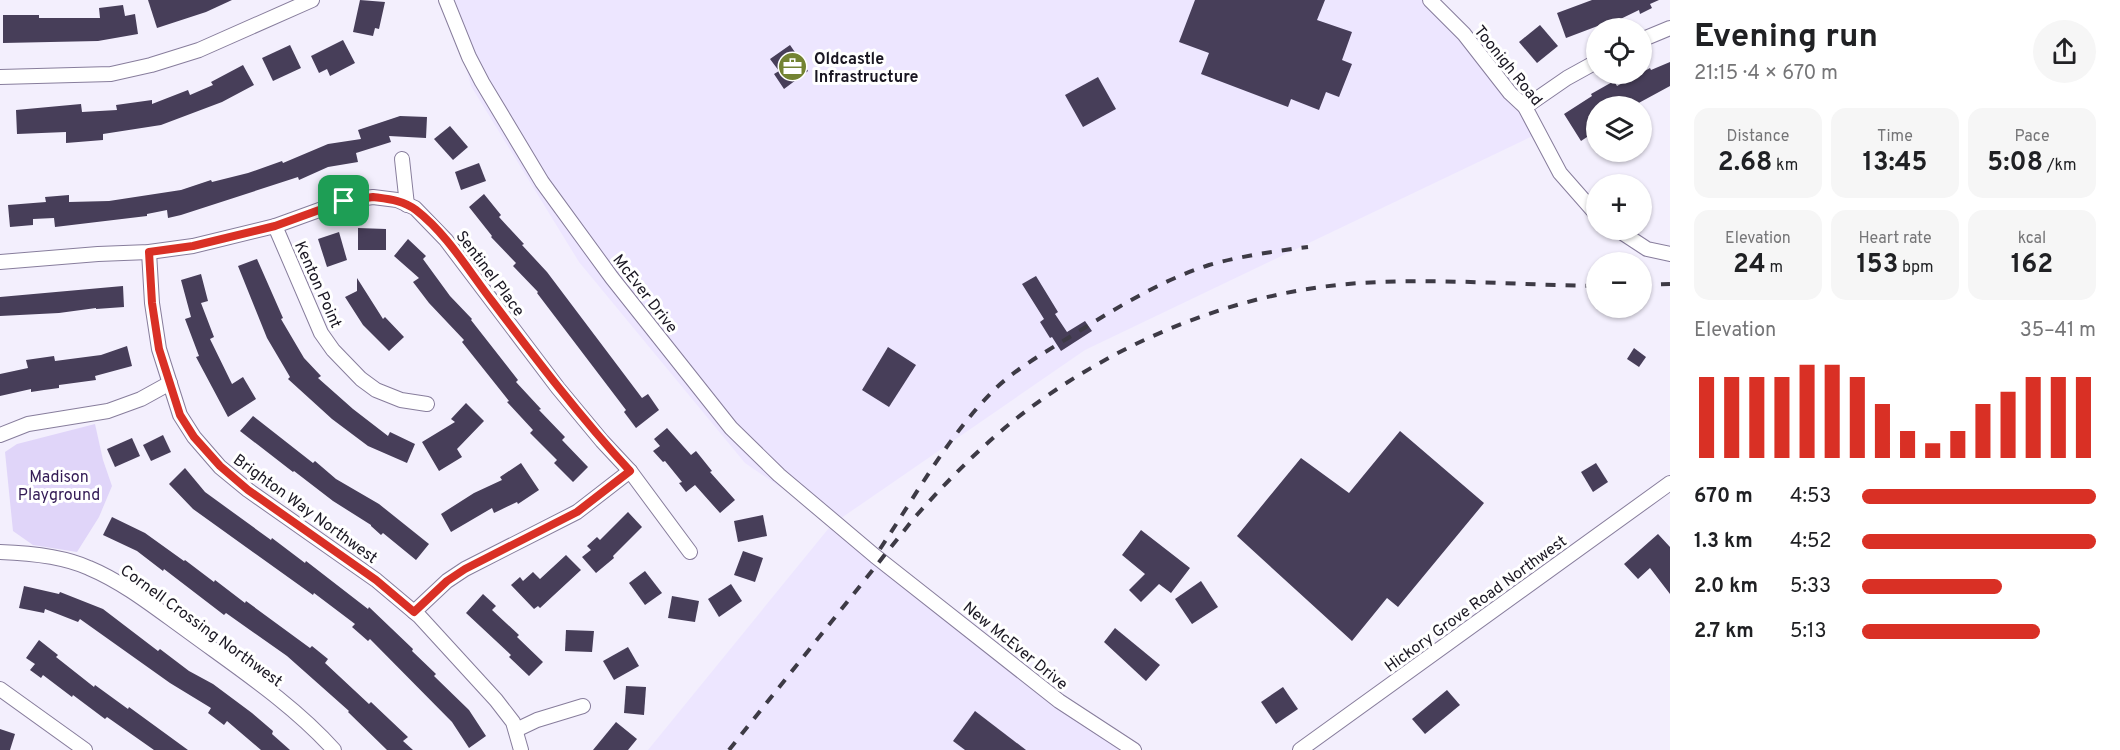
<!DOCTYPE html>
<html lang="en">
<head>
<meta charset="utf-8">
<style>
	:root { --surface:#fff; --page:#f6f6f6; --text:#202124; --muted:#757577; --accent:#d93025 }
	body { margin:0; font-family:Overpass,sans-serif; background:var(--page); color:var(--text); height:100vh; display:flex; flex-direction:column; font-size:22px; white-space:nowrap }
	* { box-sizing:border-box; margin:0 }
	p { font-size:20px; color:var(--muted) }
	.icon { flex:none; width:33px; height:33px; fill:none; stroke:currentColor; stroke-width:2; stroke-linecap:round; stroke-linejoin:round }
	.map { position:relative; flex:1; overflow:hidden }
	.drawer { display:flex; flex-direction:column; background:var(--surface); width:450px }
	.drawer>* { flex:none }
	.controls { position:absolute; left:1586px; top:18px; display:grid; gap:12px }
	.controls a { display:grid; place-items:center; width:66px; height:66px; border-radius:50%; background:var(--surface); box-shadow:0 2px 4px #0004; font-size:30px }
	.pin { position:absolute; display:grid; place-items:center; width:51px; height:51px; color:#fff; margin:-26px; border-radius:12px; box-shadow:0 3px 9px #0006 }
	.round { display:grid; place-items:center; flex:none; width:63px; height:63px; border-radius:32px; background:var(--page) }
	.summary { display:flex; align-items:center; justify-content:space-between; height:102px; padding:0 24px }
	h1 { font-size:33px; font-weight:700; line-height:45px }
	.metrics { display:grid; grid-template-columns:repeat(3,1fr); gap:9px; height:102px; padding:6px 24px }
	.metrics div { display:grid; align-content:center; border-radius:15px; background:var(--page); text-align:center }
	.metrics b { font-size:26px; font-weight:700 }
	.metrics small { font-size:16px; font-weight:400 }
	.metrics p { font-size:16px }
	.chart { height:168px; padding:12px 24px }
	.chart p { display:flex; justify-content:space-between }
	.chart svg { width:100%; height:108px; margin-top:6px; stroke:var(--accent); stroke-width:6 }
	ul { padding:0 24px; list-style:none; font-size:20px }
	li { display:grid; grid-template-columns:96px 72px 1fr; align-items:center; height:45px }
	li i { height:15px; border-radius:8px; background:var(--accent) }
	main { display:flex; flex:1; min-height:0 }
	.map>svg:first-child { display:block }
</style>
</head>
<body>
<main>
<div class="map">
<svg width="1670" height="750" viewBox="0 0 1670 750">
	<rect width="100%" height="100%" fill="#f3effd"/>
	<!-- built -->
	<polygon fill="#ede6ff" points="449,0 1428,0 1543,131 1085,350 834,523 1127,750 648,750 833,523 745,463 579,262 471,86"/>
	<!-- green -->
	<polygon fill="#e0d5f9" points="95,424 103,460 112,486 99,517 77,552 33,545 13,531 5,452 17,444"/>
	<!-- building -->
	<g fill="#473e59">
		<polygon points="148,0 232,0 206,12 157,28"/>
		<polygon points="360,0 385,2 379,29 375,28 373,36 353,32"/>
		<polygon points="1195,0 1325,0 1317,20 1352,32 1342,60 1352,64 1339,97 1326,92 1319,110 1291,99 1288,107 1201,74 1209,53 1179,42"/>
		<polygon points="1592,0 1659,0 1650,4 1652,8 1640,14 1639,10 1604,27 1603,24 1566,38 1557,13"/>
		<polygon points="123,5 125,16 135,14 138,34 98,41 3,43 3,15 39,15 39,18 100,18 99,8"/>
		<polygon points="1540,25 1558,46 1537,63 1519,42"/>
		<polygon points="343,40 355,63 330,76 327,69 319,73 311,56"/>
		<polygon points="290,45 301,68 273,81 262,58"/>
		<polygon points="790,45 808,71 784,89 774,74 779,71 770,59"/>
		<polygon points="1670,62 1670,86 1635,105 1632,101 1622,106 1596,106 1596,131 1581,141 1564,114 1592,96 1591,94 1614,81 1617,86 1650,68 1651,70"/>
		<polygon points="243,65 254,85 222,102 161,125 103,134 103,140 66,143 66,132 17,134 16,110 81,104 82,112 117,110 116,105 152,100 152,104 188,90 190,95 213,85 211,82"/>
		<polygon points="1098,77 1116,109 1083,127 1065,95"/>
		<polygon points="400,116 427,117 426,138 389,136 391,142 356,153 358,162 328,167 299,180 298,177 181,215 168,218 167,210 147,214 147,216 55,227 54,218 33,219 33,225 10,227 8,205 46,202 45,197 69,195 69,202 109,201 181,190 211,180 212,182 248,173 282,161 283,163 328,144 361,139 358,130"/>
		<polygon points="450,126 468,147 453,160 434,139"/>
		<polygon points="479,163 486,181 461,190 455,172"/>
		<polygon points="484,194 501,215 499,217 524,244 522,245 547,272 642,398 648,394 659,410 636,428 624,412 626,410 537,293 538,292 513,266 516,263 491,237 492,236 469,207"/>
		<polygon points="358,228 386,229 386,250 358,250"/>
		<polygon points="339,232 347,260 327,267 318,239"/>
		<polygon points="408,239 426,256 423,259 450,296 472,319 471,320 518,380 516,382 541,409 539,410 565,437 562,440 588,467 573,482 554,463 557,460 530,433 533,430 507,402 509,401 462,342 464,340 429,303 413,282 419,278 394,256"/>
		<polygon points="257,259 283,318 281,319 304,358 321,376 318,378 353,409 388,436 390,432 415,444 407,463 368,446 332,419 288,379 290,377 267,338 238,266"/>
		<polygon points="201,274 208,301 201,303 214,337 210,339 232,384 243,377 256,399 228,417 196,357 199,356 185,319 191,317 181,280"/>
		<polygon points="1036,276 1058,312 1055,314 1067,332 1085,321 1092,331 1061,351 1052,337 1050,338 1040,322 1044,319 1022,284"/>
		<polygon points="357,278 383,319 385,317 404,337 389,351 363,325 345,297 357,291"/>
		<polygon points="123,286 124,307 96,309 96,308 59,313 0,316 0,297"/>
		<polygon points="127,346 132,366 95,376 96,380 59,385 59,388 44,390 31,392 31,389 0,396 0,374 28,368 26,360 54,356 55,361 101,355"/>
		<polygon points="888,347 916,365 889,407 862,390"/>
		<polygon points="1634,348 1646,357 1639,367 1627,359"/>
		<polygon points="466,403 484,421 457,449 462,457 439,471 422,442 455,422 451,419"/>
		<polygon points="253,416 313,463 315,461 336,479 379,504 429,544 416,560 383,533 381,535 371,526 371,525 333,501 294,471 293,472 240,431"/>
		<polygon points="667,428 691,455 696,451 712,471 710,472 735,500 720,513 695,485 686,492 679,483 682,482 665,461 663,462 653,451 660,446 654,439"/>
		<polygon points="1400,431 1484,503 1398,607 1387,598 1352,641 1237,536 1301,458 1349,493"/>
		<polygon points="163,435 171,452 151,461 143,445"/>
		<polygon points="132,438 140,456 115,467 107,449"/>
		<polygon points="521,463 539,490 518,504 517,502 494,513 492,508 451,532 441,514 474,493 502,480 500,477"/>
		<polygon points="1596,463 1608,482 1593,492 1581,472"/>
		<polygon points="185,468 205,492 271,540 272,538 305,563 306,561 368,609 369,607 413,649 412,651 436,674 434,676 469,710 486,736 469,748 452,722 370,639 368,641 352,627 355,624 314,593 313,595 193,509 169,484"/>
		<polygon points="628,512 642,527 613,556 614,558 596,573 582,557 591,550 587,546 597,537 600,540"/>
		<polygon points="763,515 767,536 738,542 734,521"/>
		<polygon points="112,517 145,533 184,561 185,560 214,582 215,580 245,603 246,601 310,648 312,646 328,659 325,663 369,704 371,702 408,737 403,741 413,750 387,750 348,712 349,711 287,656 226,613 224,615 164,569 163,571 137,551 103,535"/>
		<polygon points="1141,530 1190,568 1171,593 1159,584 1141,602 1129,590 1145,574 1122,555"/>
		<polygon points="1658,534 1670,547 1670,594 1650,568 1638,579 1624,564"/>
		<polygon points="743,551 763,558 755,582 734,575"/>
		<polygon points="566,555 581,570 540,608 538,606 534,609 511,585 520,577 523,581 533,572 540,579"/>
		<polygon points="645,571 662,593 645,605 629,583"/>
		<polygon points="1201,581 1218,607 1192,624 1175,599"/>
		<polygon points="731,584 742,601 719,617 708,599"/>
		<polygon points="24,586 59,594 60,592 103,609 158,651 160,649 189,671 213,684 252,713 273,731 272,734 290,750 261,750 227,721 224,725 208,713 211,708 170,683 80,619 78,622 45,609 44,613 19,608"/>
		<polygon points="483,594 496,606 492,610 519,635 517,637 543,662 529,676 509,657 511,655 466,613"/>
		<polygon points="672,596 699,601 695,622 668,618"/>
		<polygon points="1115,628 1160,665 1146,681 1104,642"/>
		<polygon points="566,630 594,631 592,652 565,651"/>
		<polygon points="39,640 58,655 56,657 94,687 95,685 128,709 129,707 188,750 154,750 107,717 105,719 73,695 72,697 43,675 41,678 30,670 35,664 26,658"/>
		<polygon points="628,647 639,666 614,680 603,661"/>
		<polygon points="626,686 646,687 644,715 624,713"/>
		<polygon points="1283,687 1298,709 1276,724 1261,702"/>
		<polygon points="1447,690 1460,705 1425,734 1412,719"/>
		<polygon points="975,711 1026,750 965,750 953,741"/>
		<polygon points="616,722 637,739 628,750 593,750"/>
		<polygon points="0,729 15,734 10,750 0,750"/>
	</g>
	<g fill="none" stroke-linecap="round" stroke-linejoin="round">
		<defs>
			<g id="minor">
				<polyline points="446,0 469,57 482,82 542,182 612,278 731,428 779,475 875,556 1059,701 1134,750"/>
				<polyline points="1430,0 1464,34 1510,93 1525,107 1560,173 1596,214"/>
				<polyline points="1641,40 1670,28"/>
				<polyline points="0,77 111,74 151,65 199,50 312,0"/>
				<polyline points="1525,107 1567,78 1596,62"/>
				<polyline points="402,159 407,205"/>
				<polyline points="275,226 321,333 333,350 361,379 376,390 401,400 427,404"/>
				<polyline points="1618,230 1647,249 1670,254"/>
				<polyline points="149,252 152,303 159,349 180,415 194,437 220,467 248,490 376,580 420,617 496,700 513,722 521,750"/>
				<polyline points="0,262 98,254 149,252 193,246 275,226 344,201 373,197 397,200 415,208 446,240 558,388 602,441 630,471 690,552"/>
				<polyline points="0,435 28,424 108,411 141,399 170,383"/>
				<path d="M0,552C28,553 63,556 89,568C125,583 158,610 189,632C238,668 294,705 334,750"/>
				<polyline points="414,612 447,581 465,569 577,512 630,471"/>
				<polyline points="0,689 85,750"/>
				<polyline points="516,730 537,720 583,706"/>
				<polyline points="1300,750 1670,483"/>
			</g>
		</defs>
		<!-- minor casing -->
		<use href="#minor" stroke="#877d9c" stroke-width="16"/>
		<!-- minor -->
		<use href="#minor" stroke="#fff" stroke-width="14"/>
		<!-- rail -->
		<g stroke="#3d3a45" stroke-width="4" stroke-dasharray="10 10" stroke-linecap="butt">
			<polyline points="1641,285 1670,284"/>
			<path d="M880,549C916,495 948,436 994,390C1014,370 1044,353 1068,338C1113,310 1159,281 1209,265C1241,256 1275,251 1308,247"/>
			<path d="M729,750L915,517C949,479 985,442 1026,411C1122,339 1240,291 1360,283C1439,278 1518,285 1596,286"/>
		</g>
	</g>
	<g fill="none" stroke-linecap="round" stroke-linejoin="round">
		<defs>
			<path id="route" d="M373,197C388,199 403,200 416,210C447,234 468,270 492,301C536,359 580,417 630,471L577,512L465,569L447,581L414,612L376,580L248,490L220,466L194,437L180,415L159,349L152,303L149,252L193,246L275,226L344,201Z"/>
		</defs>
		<!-- route casing -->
		<use href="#route" stroke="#fff" stroke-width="12"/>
		<!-- route -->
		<use href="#route" stroke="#d93025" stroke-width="8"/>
	</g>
	<!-- icons -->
	<defs>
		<symbol id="office-disc" viewBox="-11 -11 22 22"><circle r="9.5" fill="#738332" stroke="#fff"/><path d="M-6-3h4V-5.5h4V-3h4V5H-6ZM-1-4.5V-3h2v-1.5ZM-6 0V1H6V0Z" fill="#fff"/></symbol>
	</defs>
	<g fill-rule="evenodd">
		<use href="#office-disc" x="776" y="50" width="33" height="33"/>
	</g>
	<g text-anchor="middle" stroke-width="6" stroke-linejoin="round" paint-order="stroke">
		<!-- poi labels -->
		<g font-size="16" font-weight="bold" fill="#1a1722" stroke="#fff" text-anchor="start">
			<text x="814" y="64">Oldcastle<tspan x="814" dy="18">Infrastructure</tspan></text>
		</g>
		<!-- street labels -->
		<g font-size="16" fill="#1a1722" stroke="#fff">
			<text transform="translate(1509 65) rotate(51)" y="6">Toonigh Road</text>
			<text transform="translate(491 273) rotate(53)" y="6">Sentinel Place</text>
			<text transform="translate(319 284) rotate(66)" y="6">Kenton Point</text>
			<text transform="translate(646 293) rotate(52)" y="6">McEver Drive</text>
			<text transform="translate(306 508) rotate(36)" y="6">Brighton Way Northwest</text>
			<text transform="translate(1475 603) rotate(-36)" y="6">Hickory Grove Road Northwest</text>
			<text transform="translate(202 625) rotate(36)" y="6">Cornell Crossing Northwest</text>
			<text transform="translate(1016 645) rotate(39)" y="6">New McEver Drive</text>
		</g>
		<!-- park labels -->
		<g font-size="16" fill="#331b55" stroke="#fff">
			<text x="59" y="482">Madison<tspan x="59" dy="18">Playground</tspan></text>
		</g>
	</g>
</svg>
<div class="controls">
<a><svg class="icon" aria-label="locate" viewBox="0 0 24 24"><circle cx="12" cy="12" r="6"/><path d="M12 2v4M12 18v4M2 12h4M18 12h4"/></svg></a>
<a><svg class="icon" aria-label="layers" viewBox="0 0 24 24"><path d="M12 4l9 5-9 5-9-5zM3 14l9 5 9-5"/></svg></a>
<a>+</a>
<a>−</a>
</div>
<div class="pin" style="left:344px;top:201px;background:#1e9e55"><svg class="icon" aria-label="arrive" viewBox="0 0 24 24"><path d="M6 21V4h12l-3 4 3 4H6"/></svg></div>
</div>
<section class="drawer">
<div class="summary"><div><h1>Evening run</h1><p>21:15 · 4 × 670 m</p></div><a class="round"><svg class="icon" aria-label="share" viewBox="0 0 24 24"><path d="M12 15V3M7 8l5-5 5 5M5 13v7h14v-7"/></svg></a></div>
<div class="metrics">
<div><p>Distance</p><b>2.68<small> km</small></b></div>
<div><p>Time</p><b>13:45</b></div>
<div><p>Pace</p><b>5:08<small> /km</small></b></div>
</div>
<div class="metrics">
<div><p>Elevation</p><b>24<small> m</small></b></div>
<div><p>Heart rate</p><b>153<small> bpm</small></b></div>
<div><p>kcal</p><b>162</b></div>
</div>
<div class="chart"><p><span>Elevation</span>35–41 m</p>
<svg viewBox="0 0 160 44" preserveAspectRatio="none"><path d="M5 44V11M15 44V11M25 44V11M35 44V11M45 44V6M55 44V6M65 44V11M75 44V22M85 44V33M95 44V38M105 44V33M115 44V22M125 44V17M135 44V11M145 44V11M155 44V11"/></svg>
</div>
<ul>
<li><b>670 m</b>4:53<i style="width:100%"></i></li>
<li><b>1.3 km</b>4:52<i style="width:100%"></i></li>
<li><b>2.0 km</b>5:33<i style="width:60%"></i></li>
<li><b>2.7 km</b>5:13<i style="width:76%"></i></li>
</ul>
</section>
</main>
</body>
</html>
